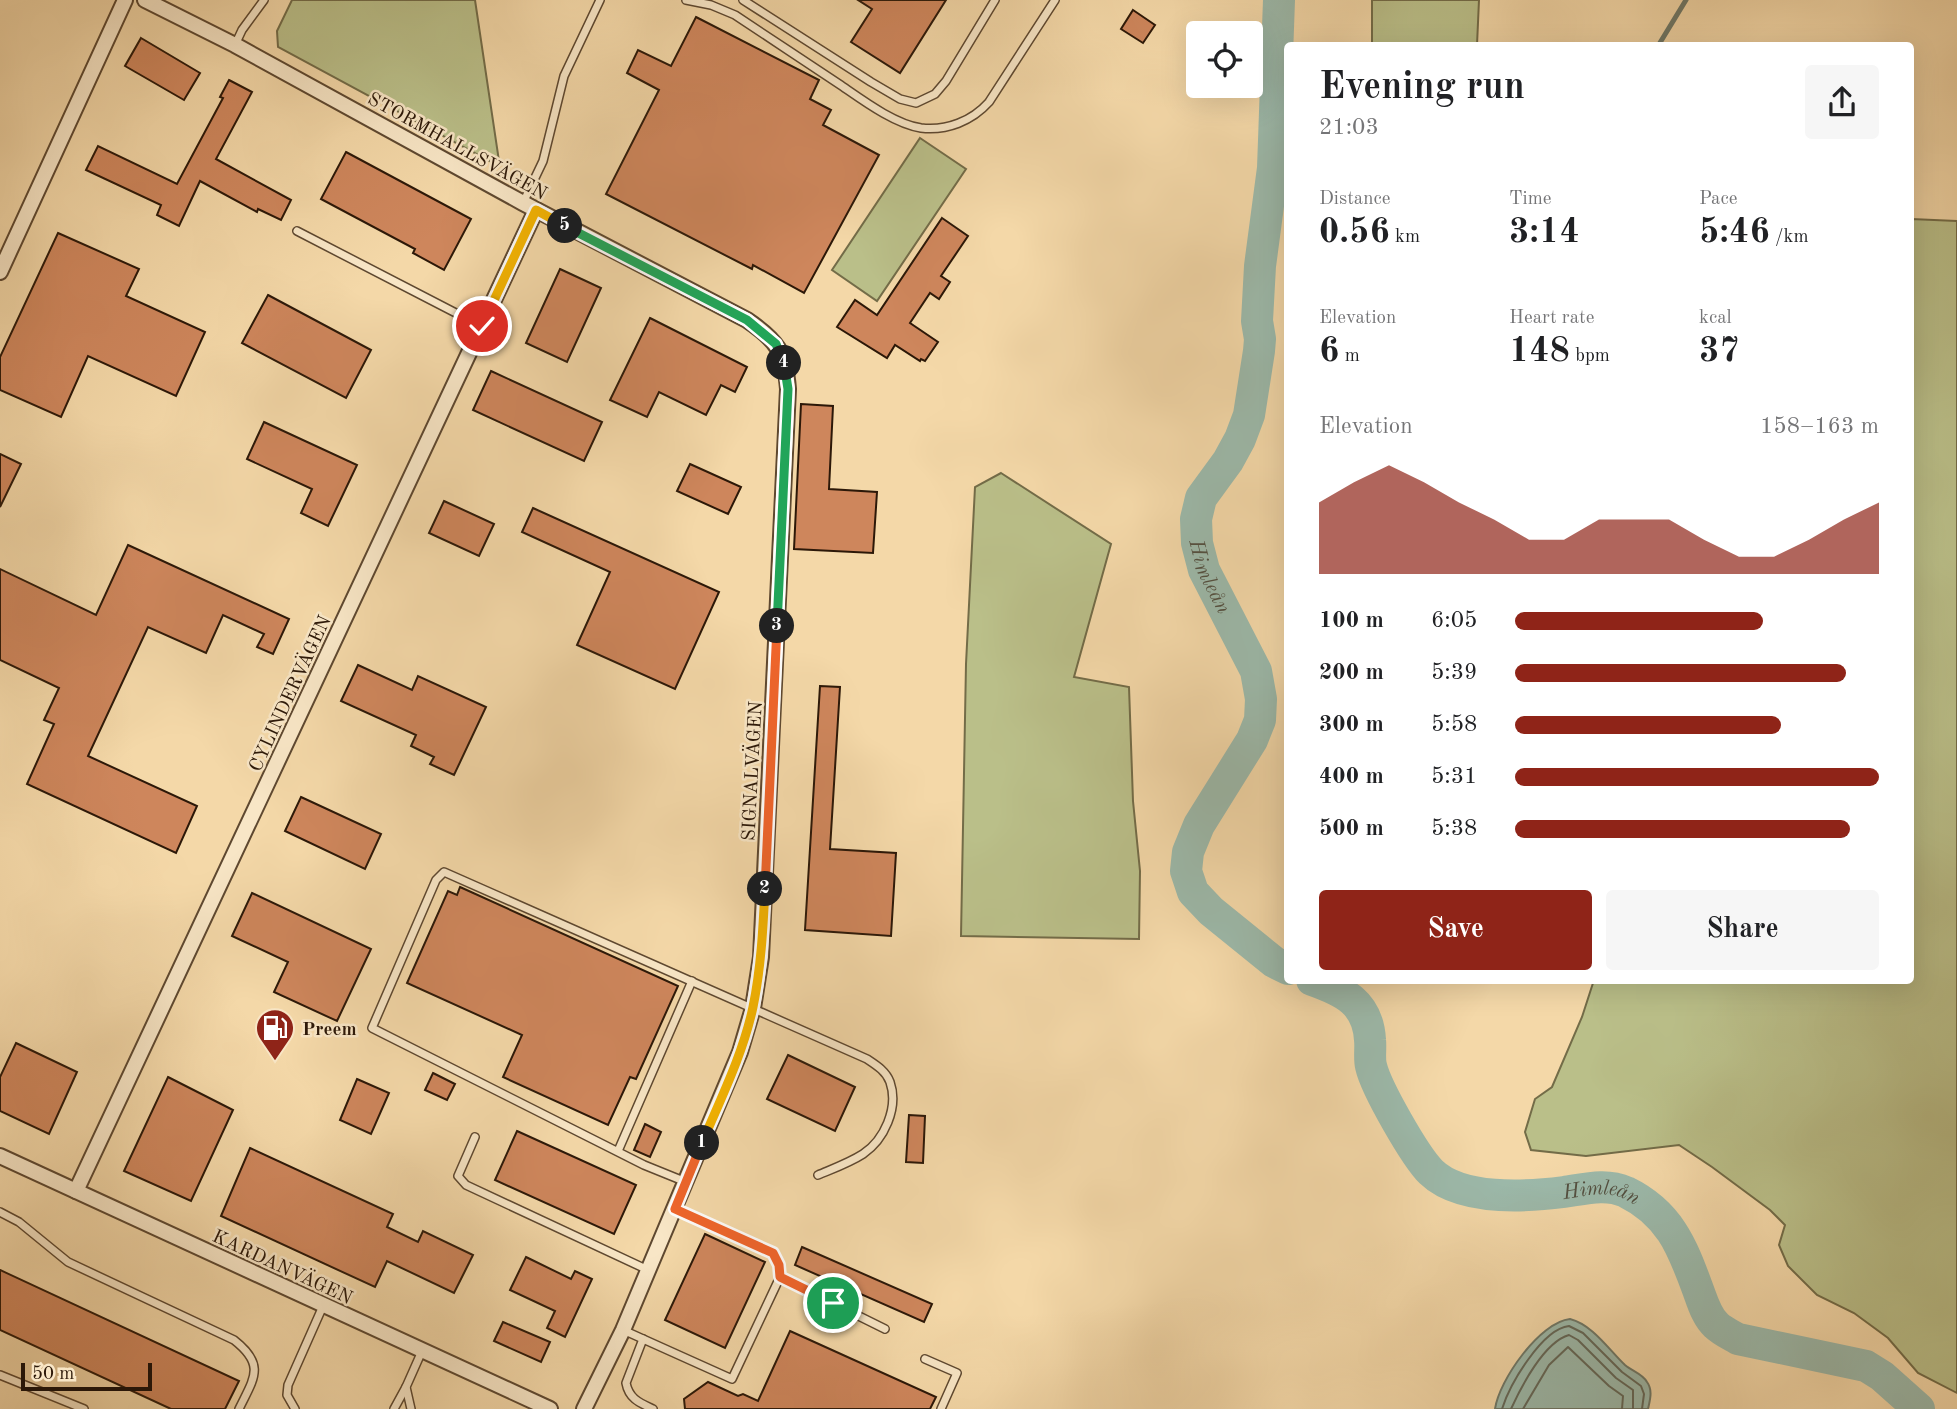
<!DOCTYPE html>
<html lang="en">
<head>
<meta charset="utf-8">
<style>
	:root { --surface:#fff; --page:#f6f6f6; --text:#202124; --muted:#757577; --accent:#8f2418 }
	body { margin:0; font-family:"Old Standard TT",serif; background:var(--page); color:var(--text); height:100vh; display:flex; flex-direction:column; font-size:26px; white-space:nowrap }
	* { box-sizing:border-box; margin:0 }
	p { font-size:23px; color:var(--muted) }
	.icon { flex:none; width:38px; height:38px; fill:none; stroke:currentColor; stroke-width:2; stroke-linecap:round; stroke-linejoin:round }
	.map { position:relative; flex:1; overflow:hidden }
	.side { position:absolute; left:1284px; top:42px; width:630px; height:942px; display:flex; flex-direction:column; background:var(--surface); border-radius:7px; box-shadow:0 7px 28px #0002 }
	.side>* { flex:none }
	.controls { position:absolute; left:1186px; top:21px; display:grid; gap:14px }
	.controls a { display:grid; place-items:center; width:77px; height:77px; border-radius:7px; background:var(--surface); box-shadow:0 7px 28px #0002; font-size:35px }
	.scale { position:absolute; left:21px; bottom:18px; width:131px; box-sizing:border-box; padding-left:7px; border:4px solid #2c1808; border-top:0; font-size:19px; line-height:24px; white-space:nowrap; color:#2c1808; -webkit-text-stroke:5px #f8e6c6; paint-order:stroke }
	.pin { position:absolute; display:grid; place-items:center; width:60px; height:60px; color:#fff; margin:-30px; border:4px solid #fff; border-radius:50%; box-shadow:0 2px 7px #0007 }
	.km { position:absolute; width:35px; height:35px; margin:-18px; border-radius:50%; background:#222; color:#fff; font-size:19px; line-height:35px; text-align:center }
	.round { display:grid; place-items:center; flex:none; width:74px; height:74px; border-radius:7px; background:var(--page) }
	.overview { display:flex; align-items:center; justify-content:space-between; height:119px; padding:0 35px }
	h1 { font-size:38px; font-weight:700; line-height:52px }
	.metrics { display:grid; grid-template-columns:repeat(3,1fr); gap:10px; height:119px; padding:7px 35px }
	.metrics div { display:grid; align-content:center }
	.metrics b { font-size:35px; font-weight:700 }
	.metrics small { font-size:19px; font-weight:400 }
	.metrics p { font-size:19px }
	.chart { height:196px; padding:14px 35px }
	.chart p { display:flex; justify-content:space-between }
	.chart svg { width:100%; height:126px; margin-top:7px; fill:var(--accent); opacity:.7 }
	.action { display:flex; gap:14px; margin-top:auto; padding:14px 35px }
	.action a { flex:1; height:80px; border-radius:7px; background:var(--accent); color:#fff; font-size:28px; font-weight:700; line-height:80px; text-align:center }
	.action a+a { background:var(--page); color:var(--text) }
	ul { padding:0 35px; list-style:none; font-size:23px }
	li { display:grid; grid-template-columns:112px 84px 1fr; align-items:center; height:52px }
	li i { height:18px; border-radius:9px; background:var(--accent) }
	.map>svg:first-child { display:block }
</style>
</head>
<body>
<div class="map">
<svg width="1957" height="1409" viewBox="0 0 1957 1409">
	<rect width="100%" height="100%" fill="#f4d8a8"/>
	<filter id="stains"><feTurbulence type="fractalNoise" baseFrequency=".00286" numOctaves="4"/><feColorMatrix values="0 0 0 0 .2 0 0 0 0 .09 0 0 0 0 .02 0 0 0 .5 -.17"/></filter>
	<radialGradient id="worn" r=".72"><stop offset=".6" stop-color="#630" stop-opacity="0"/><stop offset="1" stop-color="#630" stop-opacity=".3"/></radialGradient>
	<!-- green -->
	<g fill="#babf89" stroke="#736c48" stroke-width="2">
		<polygon points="292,0 475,0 499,161 493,163 278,47 277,31"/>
		<polygon points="1372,0 1479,0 1477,45 1372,45"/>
		<polygon points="920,138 966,169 877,301 832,270"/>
		<polygon points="1911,219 1957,221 1957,1393 1918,1373 1888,1338 1854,1313 1817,1295 1788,1266 1779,1245 1785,1225 1770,1210 1712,1167 1679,1145 1586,1156 1531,1150 1525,1132 1535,1099 1552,1087 1582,1017 1594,980 1911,980"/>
		<polygon points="1001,473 1111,544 1074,677 1129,687 1133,801 1140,871 1139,939 961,936 966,664 975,487"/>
	</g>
	<!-- water -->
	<path fill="#9cb9aa" stroke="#6f7969" stroke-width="2" d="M1570,1319C1593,1325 1609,1350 1625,1365C1632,1371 1643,1374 1647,1382C1653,1390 1650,1400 1648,1409H1495C1499,1380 1540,1322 1570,1319Z"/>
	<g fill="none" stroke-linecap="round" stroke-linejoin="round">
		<!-- shore -->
		<g stroke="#646859" stroke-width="2">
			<path d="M1502,1409C1510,1384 1542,1329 1569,1326L1583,1333L1622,1372L1641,1386L1644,1394L1642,1409"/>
			<path d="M1511,1409C1521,1387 1544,1342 1569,1335L1578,1340L1616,1378L1633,1390V1409"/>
			<polyline points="1523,1409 1549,1365 1568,1347 1609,1386 1623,1396 1622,1409"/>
		</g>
		<!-- stream -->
		<g stroke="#6f7969" stroke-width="5">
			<polyline points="1658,46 1686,0"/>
			<polyline points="1273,168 1288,171"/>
		</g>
		<!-- river -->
		<g stroke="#9cb9aa" stroke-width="32">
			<path id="s1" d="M1279,0L1273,168L1260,266L1257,321L1260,339L1259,351L1249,415L1240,439L1228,461L1201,498L1196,519L1197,543L1204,570L1256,671L1261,699L1260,720L1252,740L1199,825L1188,852L1186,871L1193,892L1211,911L1274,962L1288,969"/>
			<path id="s2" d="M1312,980C1343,991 1368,1002 1370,1040C1371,1048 1369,1058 1371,1066C1376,1088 1415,1156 1431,1172C1461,1201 1525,1197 1564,1192C1585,1189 1606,1183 1626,1192C1669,1213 1682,1246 1697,1287C1702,1300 1706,1316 1716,1325C1722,1331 1731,1335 1738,1339L1866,1366L1882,1376L1919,1409"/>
		</g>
	</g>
	<!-- building -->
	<g fill="#ce865c" stroke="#2c1808" stroke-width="2">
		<polygon points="858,0 946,0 900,73 851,42 872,9"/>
		<polygon points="1133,10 1155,25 1143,43 1121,29"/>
		<polygon points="696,17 819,80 810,99 831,110 823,125 879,155 804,293 753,265 752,269 606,194 659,90 627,73 638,50 671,66"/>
		<polygon points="141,38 200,73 184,100 125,66"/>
		<polygon points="229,80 252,92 216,159 291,200 281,220 258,209 257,212 200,181 179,226 157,215 161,205 86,170 98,146 177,184 223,98 220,97"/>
		<polygon points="346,152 471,219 444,270 413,253 415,249 321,199"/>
		<polygon points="942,218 968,236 941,276 950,282 939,299 930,293 910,323 938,342 925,361 921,359 920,361 895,345 887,358 837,327 855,300 877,315"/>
		<polygon points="58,233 139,269 126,296 205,332 176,396 88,356 61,417 0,390 0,357"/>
		<polygon points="560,269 601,288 567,362 526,343"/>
		<polygon points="268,295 371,350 346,398 242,343"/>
		<polygon points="650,318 747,367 735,392 721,385 706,415 659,392 647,417 610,400"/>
		<polygon points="491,371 602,422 584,461 473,410"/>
		<polygon points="801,404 833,406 829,489 877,492 873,553 794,549"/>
		<polygon points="264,422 357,465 328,526 301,513 312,489 247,459"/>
		<polygon points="0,454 21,464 0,507"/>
		<polygon points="690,464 741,487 728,514 677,491"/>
		<polygon points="444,501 494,524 479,556 429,533"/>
		<polygon points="533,508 719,592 675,689 577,645 610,572 522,532"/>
		<polygon points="128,545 289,619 273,654 257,647 264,634 223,615 206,653 148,627 88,756 197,806 176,853 27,784 54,724 44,720 59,688 0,660 0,569 96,615"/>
		<polygon points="358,665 412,690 418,676 486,707 454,775 430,764 434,757 411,746 416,735 341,701"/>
		<polygon points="820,686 840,687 830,849 896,853 891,936 805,930"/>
		<polygon points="301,797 381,834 365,869 285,831"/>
		<polygon points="460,887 678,986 636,1079 630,1077 608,1125 503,1077 522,1035 407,983 448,891 457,895"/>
		<polygon points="252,893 371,949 337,1021 274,992 288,962 232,936"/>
		<polygon points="16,1043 77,1072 49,1134 0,1111 0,1077"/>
		<polygon points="788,1055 855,1087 835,1131 767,1099"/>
		<polygon points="433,1073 455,1084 447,1100 425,1090"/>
		<polygon points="168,1077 233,1110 191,1201 124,1171"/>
		<polygon points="357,1079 389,1093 371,1134 340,1120"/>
		<polygon points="909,1115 925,1116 923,1163 906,1162"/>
		<polygon points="645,1124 661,1132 650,1157 634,1150"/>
		<polygon points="517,1131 636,1185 614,1234 495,1180"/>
		<polygon points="250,1148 393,1214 387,1227 418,1242 423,1231 473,1255 454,1293 387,1261 375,1287 221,1216"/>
		<polygon points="705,1234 765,1262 725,1348 665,1320"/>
		<polygon points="802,1247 932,1304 924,1322 795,1265"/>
		<polygon points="526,1257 571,1279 575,1271 592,1279 565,1337 547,1328 555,1311 510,1290"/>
		<polygon points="0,1270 239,1381 225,1409 171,1409 0,1330"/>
		<polygon points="503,1322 550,1342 541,1362 494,1341"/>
		<polygon points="790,1331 936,1397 930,1409 685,1409 684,1399 708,1382 738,1396 743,1394 758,1401"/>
	</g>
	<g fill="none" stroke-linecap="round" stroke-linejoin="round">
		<defs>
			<g id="service">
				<path d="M686,0L711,5L735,15C770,38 804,61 839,84C861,99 894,124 921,128C947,131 972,121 989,102L1055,0"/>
				<polyline points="743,0 871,82 900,99 916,103 935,94 946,81 995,0"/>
				<polyline points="235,45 242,30 264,0"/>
				<polyline points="523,203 543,161 564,76 600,0"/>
				<polyline points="297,231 481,326"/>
				<polyline points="475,1137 458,1176 466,1185 648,1270"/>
				<polyline points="618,1151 692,981"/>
				<path d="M686,1182L644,1165L372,1028L436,880L444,872L867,1059C876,1065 886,1071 890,1082C899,1108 884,1140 863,1154C849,1163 832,1169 818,1175"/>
				<path d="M0,1212L19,1222L68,1262L234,1340C266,1365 254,1378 239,1409"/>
				<polyline points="780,1277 885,1329"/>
				<polyline points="623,1330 732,1379 780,1277 779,1264 773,1253 675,1209"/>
				<path d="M643,1339L626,1383C629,1399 640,1403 653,1409"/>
				<polyline points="925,1359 957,1373 941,1409"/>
				<polyline points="0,1375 84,1409"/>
				<polyline points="295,1409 287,1395 288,1385 323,1306"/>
				<polyline points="394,1409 406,1387"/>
				<polyline points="411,1409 406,1387 422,1351"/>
			</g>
			<g id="minor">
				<path d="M145,0L235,45L523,203L747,320C778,341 785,352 788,389L761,957L753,1008L740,1052L623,1330L584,1409"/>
				<polyline points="0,272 125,0"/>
				<polyline points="0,1156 550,1409"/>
				<polyline points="76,1191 536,210"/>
			</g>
		</defs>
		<!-- service casing -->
		<use href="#service" stroke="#5e4830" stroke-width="10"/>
		<!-- minor casing -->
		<use href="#minor" stroke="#5e4830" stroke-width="18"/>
		<!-- service -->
		<use href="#service" stroke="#f8e6c6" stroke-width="7"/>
		<!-- minor -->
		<use href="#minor" stroke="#f8e6c6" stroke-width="14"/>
	</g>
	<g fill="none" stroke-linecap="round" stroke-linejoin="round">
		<defs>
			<polyline id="split-1" points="702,1143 675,1209 773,1253 779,1265 780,1277 833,1303"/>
			<path id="split-2" d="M702,1143C721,1098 743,1054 753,1007C761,968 763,929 765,889"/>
			<polyline id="split-3" points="765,889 777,626"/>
			<polyline id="split-4" points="777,626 788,389 784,363"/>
			<polyline id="split-5" points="565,226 747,320 776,344 784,363"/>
			<polyline id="split-6" points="482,326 536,210 565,226"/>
		</defs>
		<!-- split-1 casing -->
		<use href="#split-1" stroke="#fff" stroke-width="14"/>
		<!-- split-2 casing -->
		<use href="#split-2" stroke="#fff" stroke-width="14"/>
		<!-- split-3 casing -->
		<use href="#split-3" stroke="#fff" stroke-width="14"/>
		<!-- split-4 casing -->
		<use href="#split-4" stroke="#fff" stroke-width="14"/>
		<!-- split-5 casing -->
		<use href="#split-5" stroke="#fff" stroke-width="14"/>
		<!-- split-6 casing -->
		<use href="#split-6" stroke="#fff" stroke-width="14"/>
		<!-- split-1 -->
		<use href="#split-1" stroke="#f0652b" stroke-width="9"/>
		<!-- split-2 -->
		<use href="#split-2" stroke="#f5b400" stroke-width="9"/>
		<!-- split-3 -->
		<use href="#split-3" stroke="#f0652b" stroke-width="9"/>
		<!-- split-4 -->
		<use href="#split-4" stroke="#22a559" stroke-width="9"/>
		<!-- split-5 -->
		<use href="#split-5" stroke="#22a559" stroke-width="9"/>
		<!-- split-6 -->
		<use href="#split-6" stroke="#f5b400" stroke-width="9"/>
	</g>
	<!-- icons -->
	<defs>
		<symbol id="fuel-pin" viewBox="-11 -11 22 30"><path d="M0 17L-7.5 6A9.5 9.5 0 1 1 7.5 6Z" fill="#8f2418" stroke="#f8e6c6"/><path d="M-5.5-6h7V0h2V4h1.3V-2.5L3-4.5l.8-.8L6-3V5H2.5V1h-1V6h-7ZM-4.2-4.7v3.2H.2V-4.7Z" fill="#fff"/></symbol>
	</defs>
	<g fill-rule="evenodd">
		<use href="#fuel-pin" x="253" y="1006" width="44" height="60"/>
	</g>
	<g text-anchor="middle" stroke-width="5" stroke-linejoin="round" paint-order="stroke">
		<!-- street labels -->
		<g font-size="19" fill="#2c1808" stroke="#f8e6c6">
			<text transform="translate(458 145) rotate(29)" y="7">STORMHALLSVÄGEN</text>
			<text transform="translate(289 693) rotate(-65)" y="7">CYLINDERVÄGEN</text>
			<text transform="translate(751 771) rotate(-87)" y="7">SIGNALVÄGEN</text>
			<text transform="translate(283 1266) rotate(25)" y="7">KARDANVÄGEN</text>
		</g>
		<!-- poi labels -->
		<g font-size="19" font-weight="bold" fill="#2c1808" stroke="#f8e6c6" text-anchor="start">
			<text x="302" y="1035">Preem</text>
		</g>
		<!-- water labels -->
		<g font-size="21" font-style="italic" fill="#535041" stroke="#f8e6c6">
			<text dy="7" stroke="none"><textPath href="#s1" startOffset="595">Himleån</textPath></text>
			<text dy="7" stroke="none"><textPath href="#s2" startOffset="415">Himleån</textPath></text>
		</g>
	</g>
	<rect width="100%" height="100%" filter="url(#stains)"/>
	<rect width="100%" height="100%" fill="url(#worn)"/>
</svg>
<div class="controls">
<a><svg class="icon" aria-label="locate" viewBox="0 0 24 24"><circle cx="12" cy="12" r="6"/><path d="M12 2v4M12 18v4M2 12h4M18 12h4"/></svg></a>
</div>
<div class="scale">50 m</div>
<div class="pin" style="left:833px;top:1303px;background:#1e9e55"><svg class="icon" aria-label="arrive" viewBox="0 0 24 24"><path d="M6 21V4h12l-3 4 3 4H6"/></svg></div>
<div class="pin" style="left:482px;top:326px;background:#d93025"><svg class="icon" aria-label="check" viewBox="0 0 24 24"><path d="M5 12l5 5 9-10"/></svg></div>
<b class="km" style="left:702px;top:1143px">1</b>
<b class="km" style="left:765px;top:889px">2</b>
<b class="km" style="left:777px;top:626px">3</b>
<b class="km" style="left:784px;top:363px">4</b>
<b class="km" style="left:565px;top:226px">5</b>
<section class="side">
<div class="overview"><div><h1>Evening run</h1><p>21:03</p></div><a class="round"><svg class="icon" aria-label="share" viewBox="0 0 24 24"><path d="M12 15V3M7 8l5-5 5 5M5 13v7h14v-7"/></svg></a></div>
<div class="metrics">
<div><p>Distance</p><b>0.56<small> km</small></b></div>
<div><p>Time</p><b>3:14</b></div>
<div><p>Pace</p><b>5:46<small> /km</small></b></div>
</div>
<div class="metrics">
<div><p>Elevation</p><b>6<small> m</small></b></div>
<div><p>Heart rate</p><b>148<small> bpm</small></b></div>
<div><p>kcal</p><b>37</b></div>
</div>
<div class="chart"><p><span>Elevation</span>158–163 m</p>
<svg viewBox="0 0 160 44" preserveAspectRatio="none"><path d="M0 44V19L10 12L20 6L30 12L40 19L50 25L60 32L70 32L80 25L90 25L100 25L110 32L120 38L130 38L140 32L150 25L160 19V44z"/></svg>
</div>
<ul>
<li><b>100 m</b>6:05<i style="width:68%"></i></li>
<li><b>200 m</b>5:39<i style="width:91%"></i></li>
<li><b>300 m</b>5:58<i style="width:73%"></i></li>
<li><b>400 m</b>5:31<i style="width:100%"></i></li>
<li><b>500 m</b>5:38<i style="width:92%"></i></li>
</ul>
<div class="action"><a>Save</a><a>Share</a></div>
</section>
</div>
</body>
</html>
